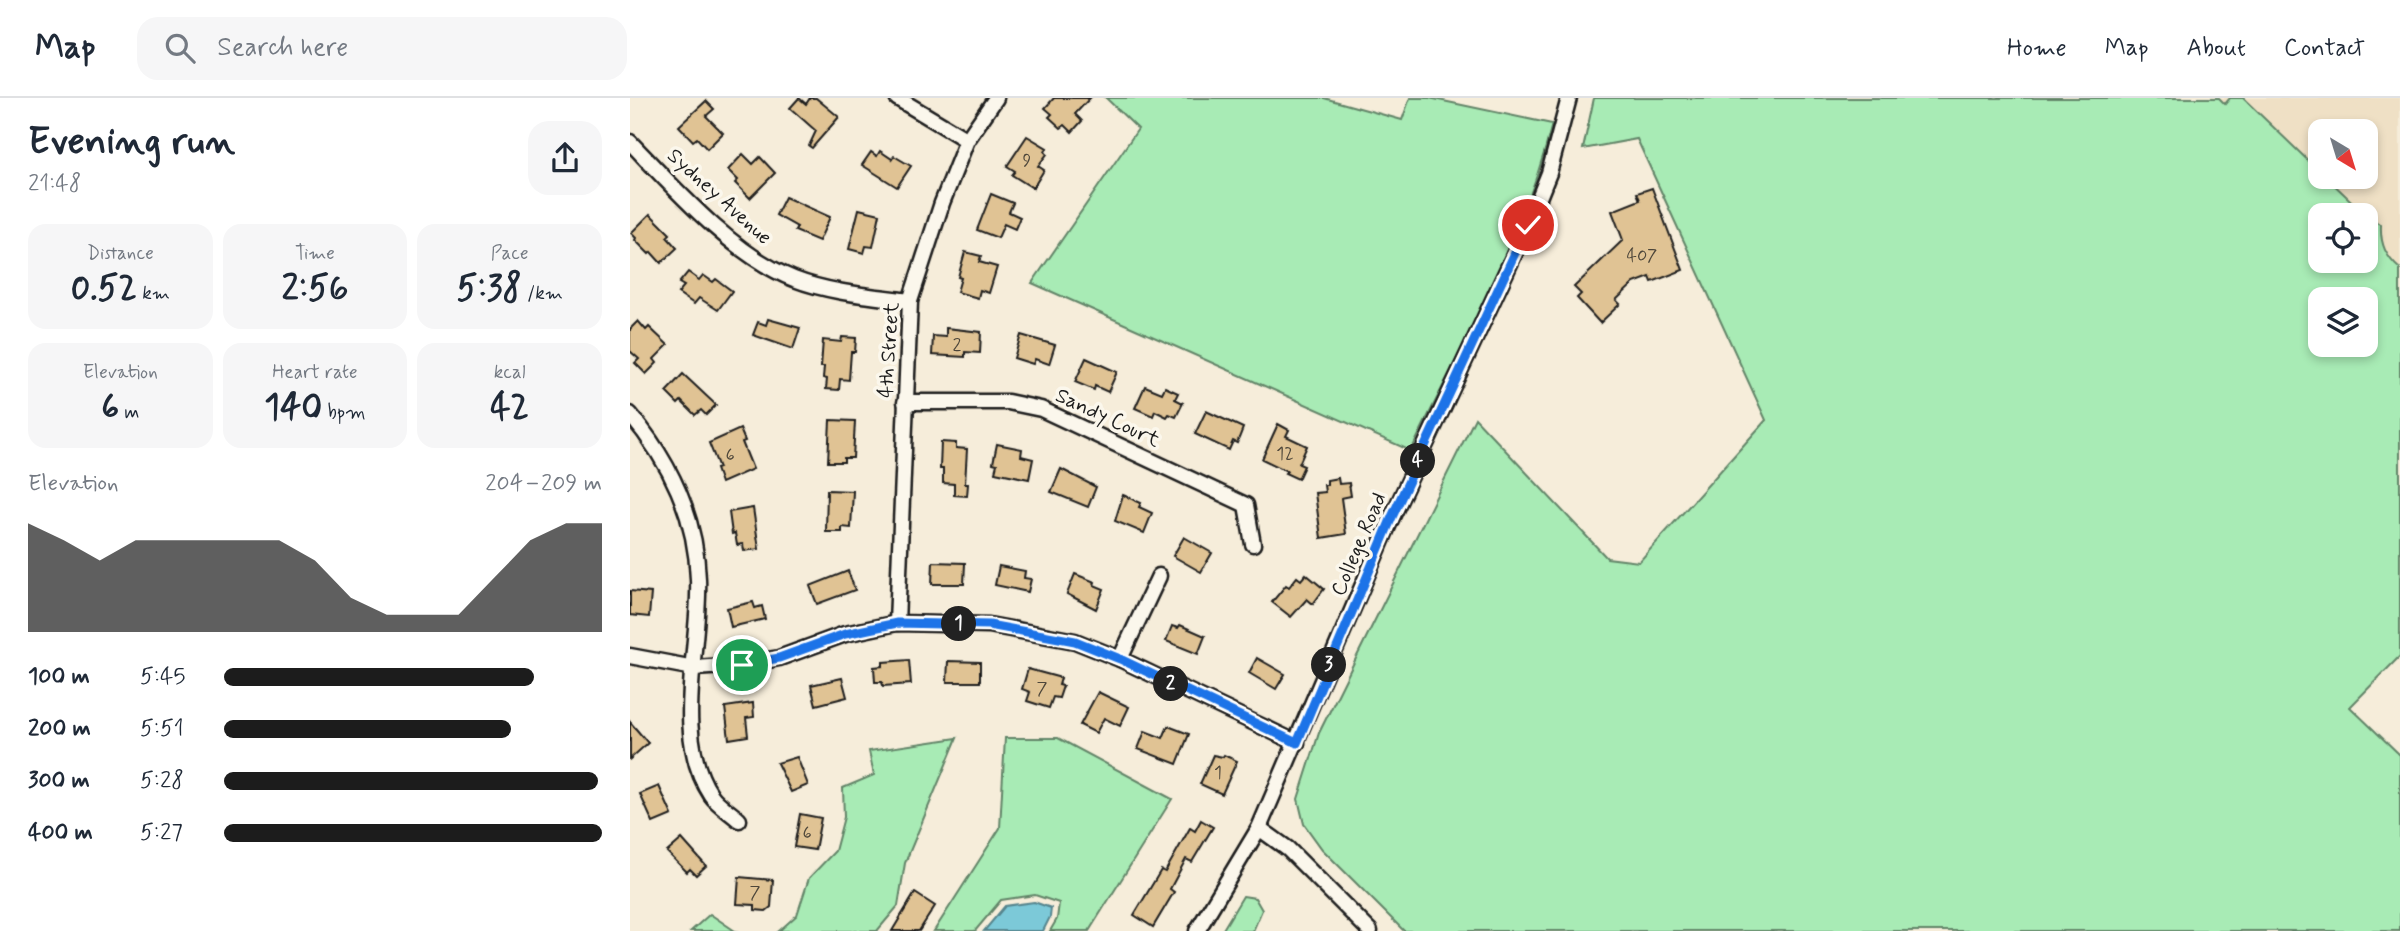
<!DOCTYPE html>
<html lang="en">
<head>
<meta charset="utf-8">
<style>
	:root { --surface:#fff; --page:#f6f6f7; --text:#1f2937; --muted:#747a83; --line:#e0e1e3; --accent:#1c1c1c }
	body { margin:0; font-family:Mynerve,sans-serif; background:var(--page); color:var(--text); height:100vh; display:flex; flex-direction:column; font-size:26px; white-space:nowrap }
	* { box-sizing:border-box; margin:0 }
	p { font-size:23px; color:var(--muted) }
	.icon { flex:none; width:38px; height:38px; fill:none; stroke:currentColor; stroke-width:2; stroke-linecap:round; stroke-linejoin:round }
	.map { position:relative; flex:1; overflow:hidden }
	.panel { display:flex; flex-direction:column; background:var(--surface); width:630px }
	.panel>* { flex:none }
	.needle { width:46px; rotate:142deg }
	.buttons { position:absolute; left:1678px; top:21px; display:grid; gap:14px }
	.buttons a { display:grid; place-items:center; width:70px; height:70px; border-radius:14px; background:var(--surface); box-shadow:0 4px 10px #0003; font-size:35px }
	.pin { position:absolute; display:grid; place-items:center; width:60px; height:60px; color:#fff; margin:-30px; border:4px solid #fff; border-radius:50%; box-shadow:0 2px 7px #0007 }
	.km { position:absolute; width:35px; height:35px; margin:-18px; border-radius:50%; background:#222; color:#fff; font-size:19px; line-height:35px; text-align:center }
	.round { display:grid; place-items:center; flex:none; width:74px; height:74px; border-radius:21px; background:var(--page) }
	.overview { display:flex; align-items:center; justify-content:space-between; height:119px; padding:0 28px }
	h1 { font-size:38px; font-weight:700; line-height:52px }
	.metrics { display:grid; grid-template-columns:repeat(3,1fr); gap:10px; height:119px; padding:7px 28px }
	.metrics div { display:grid; align-content:center; border-radius:18px; background:var(--page); text-align:center }
	.metrics b { font-size:35px; font-weight:700 }
	.metrics small { font-size:19px; font-weight:400 }
	.metrics p { font-size:19px }
	.chart { height:196px; padding:14px 28px }
	.chart p { display:flex; justify-content:space-between }
	.chart svg { width:100%; height:126px; margin-top:7px; fill:var(--accent); opacity:.7 }
	ul { padding:0 28px; list-style:none; font-size:23px }
	li { display:grid; grid-template-columns:112px 84px 1fr; align-items:center; height:52px }
	li i { height:18px; border-radius:9px; background:var(--accent) }
	header { display:flex; align-items:center; gap:42px; box-sizing:border-box; height:98px; padding:0 35px; background:var(--surface); border-bottom:2px solid var(--line) }
	header strong { font-size:33px }
	nav { display:flex; gap:38px; margin-inline-start:auto; font-size:24px }
	.search { width:490px; height:63px; background:var(--page); display:flex; align-items:center; gap:18px; box-sizing:border-box; padding:0 24px; border-radius:21px; color:var(--muted); font-size:26px }
	main { display:flex; flex:1; min-height:0 }
	.map>svg:first-child { display:block }
</style>
</head>
<body>
<header>
<strong>Map</strong>
<div class="search"><svg class="icon" aria-label="search" viewBox="0 0 24 24"><circle cx="10" cy="10" r="6"/><path d="M15 15l6 6"/></svg>Search here</div>
<nav><a>Home</a><a>Map</a><a>About</a><a>Contact</a></nav>
</header>
<main>
<section class="panel">
<div class="overview"><div><h1>Evening run</h1><p>21:48</p></div><a class="round"><svg class="icon" aria-label="share" viewBox="0 0 24 24"><path d="M12 15V3M7 8l5-5 5 5M5 13v7h14v-7"/></svg></a></div>
<div class="metrics">
<div><p>Distance</p><b>0.52<small> km</small></b></div>
<div><p>Time</p><b>2:56</b></div>
<div><p>Pace</p><b>5:38<small> /km</small></b></div>
</div>
<div class="metrics">
<div><p>Elevation</p><b>6<small> m</small></b></div>
<div><p>Heart rate</p><b>140<small> bpm</small></b></div>
<div><p>kcal</p><b>42</b></div>
</div>
<div class="chart"><p><span>Elevation</span>204–209 m</p>
<svg viewBox="0 0 160 44" preserveAspectRatio="none"><path d="M0 44V6L10 12L20 19L30 12L40 12L50 12L60 12L70 12L80 19L90 32L100 38L110 38L120 38L130 25L140 12L150 6L160 6V44z"/></svg>
</div>
<ul>
<li><b>100 m</b>5:45<i style="width:82%"></i></li>
<li><b>200 m</b>5:51<i style="width:76%"></i></li>
<li><b>300 m</b>5:28<i style="width:99%"></i></li>
<li><b>400 m</b>5:27<i style="width:100%"></i></li>
</ul>
</section>
<div class="map">
<svg width="1770" height="833" viewBox="0 0 1770 833">
	<rect width="100%" height="100%" fill="#f6edda"/>
	<filter id="ink" filterUnits="userSpaceOnUse"><feTurbulence type="fractalNoise" baseFrequency=".0143" numOctaves="2"/><feDisplacementMap in="SourceGraphic" scale="14" xChannelSelector="R" yChannelSelector="G"/><feConvolveMatrix kernelMatrix="1 2 1 2 8 2 1 2 1" color-interpolation-filters="sRGB"/></filter>
	<g filter="url(#ink)">
		<!-- built -->
		<path fill="#efe0c5" fill-rule="evenodd" d="M1589,0H1770V180L1736,146V117H1707ZM1690,33H1736V79H1690Z"/>
		<!-- green -->
		<g fill="#a8ebb5" stroke="#628468" stroke-width="2" fill-rule="evenodd">
			<path d="M476,0H694L772,22L780,0H799L922,26C894,140 831,248 781,353L402,185L508,31Z"/>
			<path d="M964,0H1589L1595,6L1600,0H1613L1690,74V79H1696L1736,117H1690V163H1736V117L1751,127C1750,146 1756,159 1770,171V558L1720,609L1770,657V833H774L692,751L674,726L668,701L689,635L845,320L977,460L1009,464L1136,322L1007,41L953,51ZM1690,201H1736V247H1690Z"/>
			<polygon points="327,640 275,765 268,808 247,833 149,833 167,817 179,780 205,753 214,719 213,690 244,677 239,653"/>
			<polygon points="375,640 428,640 542,701 459,833 420,833 427,821 429,805 405,797 371,802 345,833 304,833 370,730"/>
			<polygon points="613,798 625,800 632,812 623,833 592,833"/>
			<polygon points="80,816 105,833 61,833"/>
		</g>
		<!-- water -->
		<polygon fill="#7bc9d8" stroke="#55848d" stroke-width="2" points="404,804 421,810 420,819 413,833 354,833 375,808"/>
		<!-- building -->
		<g fill="#e0c394" stroke="#1c1c1c" stroke-width="2">
			<polygon points="169,0 176,6 180,0 186,0 209,19 182,50 179,48 186,33 160,10"/>
			<polygon points="424,0 460,0 445,16 452,23 442,34 435,27 431,30 419,19 422,16 415,10"/>
			<polygon points="76,3 84,11 76,18 93,35 77,51 67,40 63,43 49,28"/>
			<polygon points="397,38 417,50 415,54 417,56 408,68 414,72 403,90 382,77 385,73 377,68"/>
			<polygon points="250,53 262,61 264,58 281,68 267,89 232,67 241,54 247,58"/>
			<polygon points="113,56 123,66 130,59 145,75 120,100 105,85 108,82 98,72"/>
			<polygon points="1022,90 1053,172 1022,184 1020,179 1004,185 986,202 990,206 970,225 947,200 951,196 944,189 993,142 982,113 1010,102 1007,95"/>
			<polygon points="361,96 383,105 379,114 390,119 385,131 374,126 368,140 347,132"/>
			<polygon points="155,99 200,119 189,143 165,133 167,129 146,117"/>
			<polygon points="229,111 250,116 243,149 236,148 234,155 219,151"/>
			<polygon points="20,116 40,136 37,139 47,150 31,165 21,154 19,156 5,142 6,140 1,135"/>
			<polygon points="335,154 351,158 349,164 367,169 359,195 350,192 348,200 327,194 331,180 328,179"/>
			<polygon points="58,174 69,182 73,177 83,184 86,181 102,193 88,212 69,200 64,206 48,195 54,188 49,185"/>
			<polygon points="138,221 170,230 163,251 123,237 128,224 136,227"/>
			<polygon points="8,223 16,232 19,229 38,247 24,261 27,265 16,276 5,265 9,261 0,253 0,231"/>
			<polygon points="316,230 351,234 350,255 335,254 335,259 302,257 303,238 316,239"/>
			<polygon points="391,237 425,247 419,266 405,261 403,266 384,260"/>
			<polygon points="212,239 226,240 225,254 221,254 219,282 210,281 209,292 196,291 197,281 193,280 194,269 191,269 193,242 211,244"/>
			<polygon points="456,260 487,274 478,294 465,288 464,292 445,284"/>
			<polygon points="53,276 86,307 76,317 71,312 65,317 51,303 48,306 36,294"/>
			<polygon points="515,288 532,295 535,289 548,295 545,301 553,305 546,319 539,316 537,319 525,313 523,318 505,310"/>
			<polygon points="576,313 613,330 607,345 603,343 599,352 565,336"/>
			<polygon points="200,322 225,323 223,360 214,360 214,364 198,364"/>
			<polygon points="648,326 659,332 656,338 677,348 669,366 674,368 668,381 655,375 657,373 632,361"/>
			<polygon points="110,331 115,343 112,344 123,371 91,385 86,371 89,370 79,345"/>
			<polygon points="311,344 326,345 326,350 337,351 335,386 338,386 337,398 324,397 324,386 313,385 313,371 310,371"/>
			<polygon points="367,346 392,351 391,358 403,361 399,381 365,374 367,366 363,365"/>
			<polygon points="431,371 466,389 458,409 421,394"/>
			<polygon points="708,380 709,386 719,385 721,398 711,400 716,436 691,440 685,395 695,394 694,387 697,387 697,382"/>
			<polygon points="197,392 223,393 221,430 212,429 212,434 196,434"/>
			<polygon points="493,397 511,405 509,409 522,415 514,435 485,423"/>
			<polygon points="123,410 129,451 114,453 113,446 107,447 105,435 102,436 99,414"/>
			<polygon points="554,439 582,455 571,474 543,458"/>
			<polygon points="303,464 335,465 334,486 302,486"/>
			<polygon points="369,468 395,473 394,480 401,481 398,494 365,487"/>
			<polygon points="218,473 225,492 187,506 180,488"/>
			<polygon points="445,476 465,484 464,487 474,491 466,511 437,496"/>
			<polygon points="676,476 694,491 683,506 677,501 661,519 642,504 656,487 659,489 667,479 671,482"/>
			<polygon points="0,493 21,495 19,519 0,517"/>
			<polygon points="123,504 125,510 132,508 135,521 101,529 97,510"/>
			<polygon points="550,527 575,538 568,556 536,543 542,528 548,530"/>
			<polygon points="627,560 655,576 646,591 619,575"/>
			<polygon points="279,562 281,586 253,588 252,584 245,584 244,569 253,568 253,564"/>
			<polygon points="318,563 350,564 350,584 317,584"/>
			<polygon points="398,571 431,580 429,587 433,588 429,600 423,599 419,610 397,603 400,594 392,591"/>
			<polygon points="212,580 217,599 186,607 181,587"/>
			<polygon points="468,594 499,609 490,628 474,620 466,635 450,627"/>
			<polygon points="123,605 124,619 116,620 118,638 99,641 95,609"/>
			<polygon points="0,624 18,645 0,661"/>
			<polygon points="538,628 559,636 547,666 508,651 515,633 533,640"/>
			<polygon points="583,657 593,659 594,657 607,663 592,696 570,686"/>
			<polygon points="167,659 178,687 161,694 147,665"/>
			<polygon points="29,688 42,717 23,725 10,696"/>
			<polygon points="170,716 191,720 185,752 164,749"/>
			<polygon points="571,722 583,729 562,764 556,761 540,791 544,794 523,829 504,817 531,772 535,774 560,730 565,733"/>
			<polygon points="52,741 76,768 66,777 60,771 57,774 37,754"/>
			<polygon points="109,779 143,782 141,809 136,813 125,812 125,807 107,806"/>
			<polygon points="285,795 305,808 289,833 262,833"/>
		</g>
		<g fill="none" stroke-linecap="round" stroke-linejoin="round">
			<defs>
				<g id="minor">
					<polyline points="267,0 337,42"/>
					<path d="M0,44C44,90 104,158 164,181C200,195 242,198 280,203"/>
					<polyline points="275,304 378,304 411,311 616,407 623,446"/>
					<path d="M0,316C40,364 66,417 68,481C71,548 41,637 81,697C87,706 100,714 109,722"/>
					<polyline points="267,525 280,203 312,105 337,42 366,0"/>
					<polyline points="0,558 64,570 112,567 149,560 215,536 267,525 359,527 445,543 490,561 667,645"/>
					<polyline points="490,561 529,478"/>
					<polyline points="629,730 658,751 740,833"/>
					<polyline points="567,833 629,730 762,419 898,127 919,75 939,0"/>
				</g>
			</defs>
			<!-- minor casing -->
			<use href="#minor" stroke="#1c1c1c" stroke-width="19"/>
			<!-- minor -->
			<use href="#minor" stroke="#fbf7ec" stroke-width="14"/>
		</g>
	</g>
	<g fill="none" stroke-linecap="round" stroke-linejoin="round" filter="url(#ink)">
		<defs>
			<polyline id="route" points="112,567 149,560 215,536 267,525 359,527 445,543 490,561 667,645 762,419 898,127"/>
		</defs>
		<!-- route casing -->
		<use href="#route" stroke="#fff" stroke-width="14"/>
		<!-- route -->
		<use href="#route" stroke="#1a73e8" stroke-width="9"/>
	</g>
	<g text-anchor="middle" stroke-width="7" stroke-linejoin="round" paint-order="stroke">
		<!-- number labels -->
		<g font-size="18" fill="#4d463a">
			<text x="397" y="68">9</text>
			<text x="1012" y="163">407</text>
			<text x="327" y="252">2</text>
			<text x="655" y="361">12</text>
			<text x="100" y="362">6</text>
			<text x="412" y="596">7</text>
			<text x="588" y="680">1</text>
			<text x="177" y="740">6</text>
			<text x="125" y="800">7</text>
		</g>
		<!-- street labels -->
		<g font-size="21" fill="#1c1c1c" stroke="#fbf7ec">
			<text transform="translate(90 98) rotate(42)" y="7">Sydney Avenue</text>
			<text transform="translate(258 252) rotate(-86)" y="7">4th Street</text>
			<text transform="translate(478 319) rotate(25)" y="7">Sandy Court</text>
			<text transform="translate(728 446) rotate(-67)" y="7">College Road</text>
		</g>
	</g>
</svg>
<div class="buttons">
<a><svg class="needle" viewBox="-14 -14 28 28"><path d="M0-13l5 13h-10z" fill="#e53935"/><path d="M0 13l5-13h-10z" fill="#747a83"/></svg></a>
<a><svg class="icon" aria-label="locate" viewBox="0 0 24 24"><circle cx="12" cy="12" r="6"/><path d="M12 2v4M12 18v4M2 12h4M18 12h4"/></svg></a>
<a><svg class="icon" aria-label="layers" viewBox="0 0 24 24"><path d="M12 4l9 5-9 5-9-5zM3 14l9 5 9-5"/></svg></a>
</div>
<div class="pin" style="left:112px;top:567px;background:#1e9e55"><svg class="icon" aria-label="arrive" viewBox="0 0 24 24"><path d="M6 21V4h12l-3 4 3 4H6"/></svg></div>
<div class="pin" style="left:898px;top:127px;background:#d93025"><svg class="icon" aria-label="check" viewBox="0 0 24 24"><path d="M5 12l5 5 9-10"/></svg></div>
<b class="km" style="left:329px;top:526px">1</b>
<b class="km" style="left:541px;top:586px">2</b>
<b class="km" style="left:699px;top:567px">3</b>
<b class="km" style="left:788px;top:363px">4</b>
</div>
</main>
</body>
</html>
